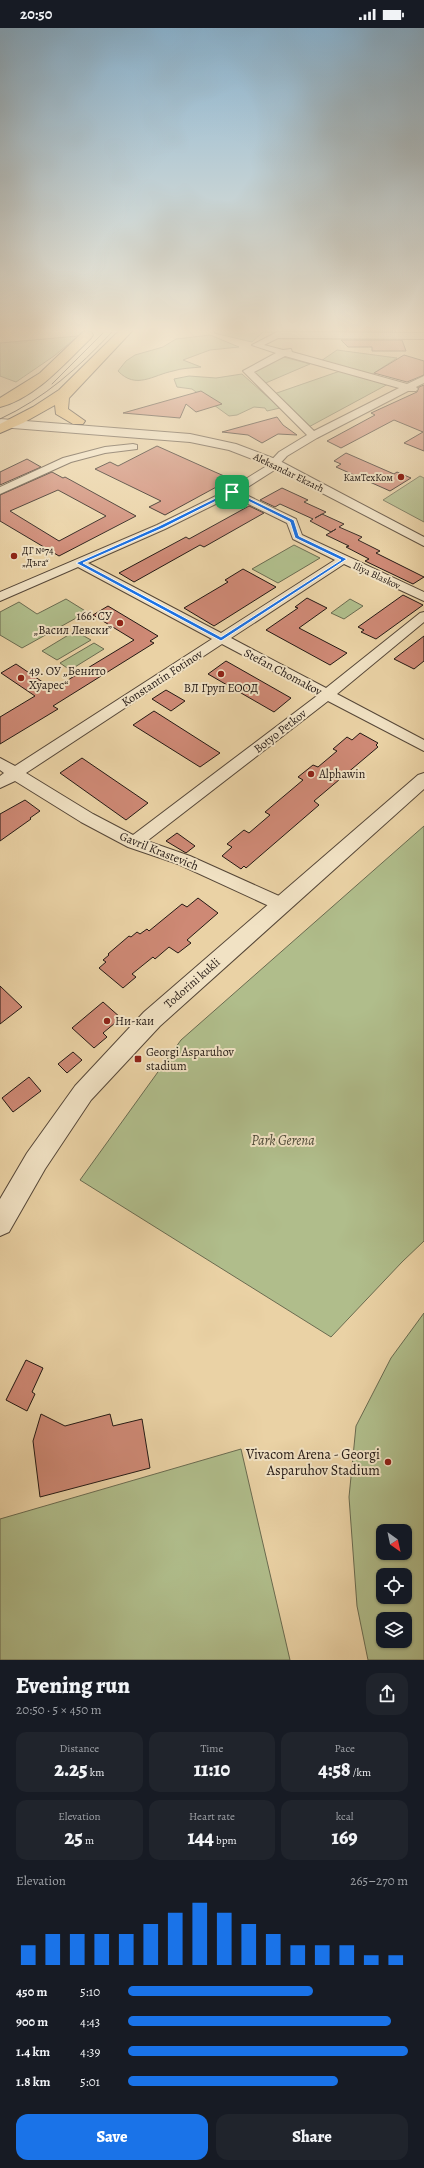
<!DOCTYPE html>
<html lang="en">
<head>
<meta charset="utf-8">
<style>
	:root { --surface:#171b24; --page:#20242c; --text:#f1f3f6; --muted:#9ea1a6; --accent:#1a73e8 }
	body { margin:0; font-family:Alegreya,serif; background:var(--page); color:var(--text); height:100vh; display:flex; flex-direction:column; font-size:15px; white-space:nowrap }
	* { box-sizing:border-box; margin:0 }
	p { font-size:13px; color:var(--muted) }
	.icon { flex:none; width:22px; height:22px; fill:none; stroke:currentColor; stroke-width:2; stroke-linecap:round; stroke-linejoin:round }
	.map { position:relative; height:1632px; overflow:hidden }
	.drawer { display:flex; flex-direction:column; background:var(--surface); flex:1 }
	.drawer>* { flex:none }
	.needle { width:26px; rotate:147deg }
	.fabs { position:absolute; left:376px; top:1496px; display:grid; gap:8px }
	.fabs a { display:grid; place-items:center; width:36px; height:36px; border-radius:8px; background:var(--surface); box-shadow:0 1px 3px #0004; font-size:20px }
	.pin { position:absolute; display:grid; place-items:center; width:34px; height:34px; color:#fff; margin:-17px; border-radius:8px; box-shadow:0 2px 6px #0006 }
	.round { display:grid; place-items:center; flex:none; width:42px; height:42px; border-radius:12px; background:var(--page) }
	.overview { display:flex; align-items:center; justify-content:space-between; height:68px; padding:0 16px }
	h1 { font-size:22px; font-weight:800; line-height:30px }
	.metrics { display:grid; grid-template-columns:repeat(3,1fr); gap:6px; height:68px; padding:4px 16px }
	.metrics div { display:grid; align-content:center; border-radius:10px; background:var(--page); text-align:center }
	.metrics b { font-size:20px; font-weight:800 }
	.metrics small { font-size:11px; font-weight:400 }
	.metrics p { font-size:11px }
	.chart { height:112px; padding:8px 16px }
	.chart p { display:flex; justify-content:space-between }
	.chart svg { width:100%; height:72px; margin-top:4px; stroke:var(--accent); stroke-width:6 }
	.cta { display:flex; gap:8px; margin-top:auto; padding:8px 16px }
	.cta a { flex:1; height:46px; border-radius:12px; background:var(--accent); color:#fff; font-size:16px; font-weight:800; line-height:46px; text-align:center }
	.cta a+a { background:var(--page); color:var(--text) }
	ul { padding:0 16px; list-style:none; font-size:13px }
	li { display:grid; grid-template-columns:64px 48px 1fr; align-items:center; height:30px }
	li i { height:10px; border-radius:5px; background:var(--accent) }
	.status { display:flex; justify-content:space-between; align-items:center; height:28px; padding:0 20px; background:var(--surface); direction:ltr }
	.status svg { height:11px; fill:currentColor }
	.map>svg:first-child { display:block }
</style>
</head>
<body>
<div class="status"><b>20:50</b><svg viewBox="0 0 49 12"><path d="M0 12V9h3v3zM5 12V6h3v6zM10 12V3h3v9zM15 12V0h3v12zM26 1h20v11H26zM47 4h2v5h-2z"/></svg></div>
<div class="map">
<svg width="424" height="1632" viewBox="0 0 424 1632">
	<rect width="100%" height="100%" fill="#ead2a5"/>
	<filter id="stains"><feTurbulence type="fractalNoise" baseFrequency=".005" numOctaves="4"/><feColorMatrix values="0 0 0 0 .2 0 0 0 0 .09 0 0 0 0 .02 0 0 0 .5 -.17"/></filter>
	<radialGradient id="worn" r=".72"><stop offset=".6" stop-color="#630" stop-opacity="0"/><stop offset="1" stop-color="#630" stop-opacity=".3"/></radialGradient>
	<!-- green -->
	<g fill="#b0bd8b" stroke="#6a6b50" fill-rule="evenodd">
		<polygon points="215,302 302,302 304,305 263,304 252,314 214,305"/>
		<path d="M210,307L239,319L210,322L183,332L201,339C192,340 182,340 173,343C153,347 136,362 118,343L126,333L135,327L163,319L176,311Z"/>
		<polygon points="78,308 54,328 16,354 0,348 0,315"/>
		<polygon points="337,322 397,330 371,347 321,333"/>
		<polygon points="280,328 310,336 261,357 248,343"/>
		<polygon points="343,342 390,355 305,401 271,367"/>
		<polygon points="242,346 280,380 267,383 265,380 254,379 237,387 229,388 192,361 177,359 174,351 189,348 216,350"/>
		<polygon points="420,448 424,450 424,494 383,472"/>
		<polygon points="294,517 320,530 278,555 252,541"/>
		<polygon points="66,571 87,584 22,620 0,607 0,584 19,574 37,586"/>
		<polygon points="350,571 363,578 344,591 331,585"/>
		<polygon points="75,603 91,612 57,632 42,623"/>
		<polygon points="94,615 104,621 70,642 60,635"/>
		<polygon points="424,798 424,1213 402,1234 331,1309 80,1152 181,1012"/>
		<path d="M424,1285V1632H368L357,1578L349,1469L356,1398L391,1330ZM383,1503H405V1525H383ZM383,1547H405V1569H383ZM383,1591H405V1613H383Z"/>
		<polygon points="241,1421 290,1632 0,1632 0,1491"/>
	</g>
	<!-- building -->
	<g fill="#ce8975" stroke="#241914" fill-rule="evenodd">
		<polygon points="331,302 392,302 393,303 332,303"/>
		<polygon points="341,312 402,312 406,323 372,323 372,319 348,319"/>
		<polygon points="404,327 424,333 424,347 407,354 374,345"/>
		<polygon points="424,357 424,423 404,415 423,404 394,392 341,420 327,413 375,387 371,385 417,364 419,359"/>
		<polygon points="201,363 222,376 196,384 186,376 180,390 123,385"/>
		<polygon points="277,389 283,397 297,407 278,406 262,415 248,407 222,404"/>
		<polygon points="157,418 215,444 231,451 165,487 149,479 161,473 95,441 110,434 118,438"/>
		<polygon points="346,425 394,446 397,444 411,450 390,463 336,439 341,436 334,433"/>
		<polygon points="27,431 41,439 0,457 0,444"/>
		<path d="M52,444L63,450L65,449L136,488L59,528L0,493V467ZM58,462L106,488L59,513L10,483Z"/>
		<polygon points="282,460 308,472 304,474 326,484 315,490 322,486 344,496 339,499 362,509 358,512 380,523 376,525 424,549 413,556 365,533 369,531 346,519 349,518 326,507 336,501 331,504 310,493 313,491 280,476 275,479 260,472"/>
		<polygon points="249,478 264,485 204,519 200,517 134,554 119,545 186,509 189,511"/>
		<polygon points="243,541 276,559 214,598 184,580 228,554 225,552"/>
		<polygon points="403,567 423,577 376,611 361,604 364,602 358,599"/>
		<polygon points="307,570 327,580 299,600 347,625 330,637 266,602 298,580 295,579"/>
		<polygon points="108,578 158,608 150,613 154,615 53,678 58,681 0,716 0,689 35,668 1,645 16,636 53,661 134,612 93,587"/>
		<polygon points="424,608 424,633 414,641 394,631"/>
		<polygon points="226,633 291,670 274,684 208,646"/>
		<polygon points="166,662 185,673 171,683 152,671"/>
		<polygon points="154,683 220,725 200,739 133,697"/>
		<polygon points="360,705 378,715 376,717 378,719 314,773 319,777 246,840 244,838 241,841 222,828 232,819 227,816 244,802 249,805 270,787 265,784 303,752 298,749 313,737 318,739 337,723 333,721 347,709 352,712"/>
		<polygon points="82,730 148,775 126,792 60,745"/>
		<polygon points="25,772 40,783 30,790 31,791 0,813 0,786"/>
		<polygon points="177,805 195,818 186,825 166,813"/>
		<polygon points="198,870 218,885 187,912 191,915 178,925 169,919 155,931 153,929 132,946 136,949 123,960 99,940 106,934 103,932 109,927 108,926 129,908 131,909 137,904 140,906 147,901 149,903 182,876 187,879"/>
		<polygon points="0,958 22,979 0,996"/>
		<polygon points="103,974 121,990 103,1005 107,1009 94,1020 72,1000"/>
		<polygon points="73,1024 82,1032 67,1045 58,1036"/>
		<polygon points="29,1049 41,1063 13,1084 2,1070"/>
		<polygon points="26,1332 43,1340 32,1364 35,1366 27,1383 6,1372"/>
		<polygon points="41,1386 65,1398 110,1386 113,1398 142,1391 150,1440 40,1469 33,1413"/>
	</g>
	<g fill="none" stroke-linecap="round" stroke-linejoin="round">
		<defs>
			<g id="minor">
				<path d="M277,304L424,305V311L278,310L264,317L283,322L291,321L292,324L407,356L424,348V355L416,359L418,361L416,363H408L317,410L287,428L273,443L240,464L296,491L302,507L424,564V573L344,536L231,610L326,660L420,585L424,584V594L337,666L424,712V723L328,673L147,813L190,828L288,872L290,877L288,882L282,884L178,836L128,819L81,794L15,753L0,760V748L4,745L0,742V730L15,738L212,611L78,539L0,573V564L157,497L228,462L265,439L279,424L307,407L243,343L276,325L252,317ZM285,328L399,360L314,403L254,344ZM232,468L287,495L293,511L335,532L221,605L88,535L165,501ZM222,616L318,667L133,807L93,786L26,745Z"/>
				<polygon points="133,416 137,417 137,421 105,425 71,434 0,466 0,459 63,430 105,419"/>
			</g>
			<g id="tertiary">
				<polygon points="0,391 190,406 236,416 278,432 424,509 424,518 270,438 229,422 190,414 0,399"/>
				<polygon points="424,745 424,761 160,998 91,1072 45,1141 9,1204 0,1208 0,1171 27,1125 75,1058 144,984 418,747"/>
			</g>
			<g id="primary">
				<polygon points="120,302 132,303 69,370 68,381 85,393 83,396 73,396 56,386 55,377 23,395 0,405 0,396 33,379 59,362"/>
				<path d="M87,303L91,304L93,307L91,310C66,334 36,370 0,379V370L40,345L83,304Z"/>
			</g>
		</defs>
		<!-- minor casing -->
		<use href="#minor" stroke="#564738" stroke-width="2"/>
		<!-- tertiary casing -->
		<use href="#tertiary" stroke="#564738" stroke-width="2"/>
		<!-- primary casing -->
		<use href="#primary" stroke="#241914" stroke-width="2"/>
		<!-- minor -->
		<use href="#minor" fill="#f1e2c4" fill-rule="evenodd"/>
		<!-- tertiary -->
		<use href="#tertiary" fill="#f1e2c4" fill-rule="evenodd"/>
		<!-- primary -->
		<use href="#primary" fill="#e5b972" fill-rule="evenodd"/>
		<!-- tram -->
		<g stroke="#241914" stroke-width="1">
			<polyline points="52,356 103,305"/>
			<path d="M0,391C45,370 78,340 112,304"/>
		</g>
	</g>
	<!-- sky -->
	<linearGradient id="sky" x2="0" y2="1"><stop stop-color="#89b4d2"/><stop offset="0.57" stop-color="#f6ebd6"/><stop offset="1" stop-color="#f6ebd6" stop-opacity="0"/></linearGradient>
	<rect width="424" height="530" fill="url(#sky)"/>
	<!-- route -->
	<path fill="#1a73e8" stroke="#fff" fill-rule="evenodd" d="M232,462L294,492L299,508L347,531L221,613L76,535L159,498ZM232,465L290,494L295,510L341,532L221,609L83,535L163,500Z"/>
	<!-- markers -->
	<g fill="#8f2418" stroke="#f1e2c4" stroke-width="1.5">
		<circle cx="401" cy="449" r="4"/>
		<circle cx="14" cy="528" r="4"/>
		<circle cx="120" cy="595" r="4"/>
		<circle cx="221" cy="646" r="4"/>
		<circle cx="21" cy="650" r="4"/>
		<circle cx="311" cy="746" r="4"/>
		<circle cx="107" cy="993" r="4"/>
		<rect x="134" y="1027" width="8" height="8" rx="2"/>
		<circle cx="388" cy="1434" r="4"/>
	</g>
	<g text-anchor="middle" stroke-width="4" stroke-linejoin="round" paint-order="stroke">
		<!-- far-street labels -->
		<g font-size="10" fill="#241914" stroke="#f1e2c4">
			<text transform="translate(289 444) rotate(26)" y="4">Aleksandar Ekzarh</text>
			<text transform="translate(377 547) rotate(25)" y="4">Iliya Blaskov</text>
		</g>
		<!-- far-poi labels -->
		<g font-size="10" fill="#241914" stroke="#f1e2c4" text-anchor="end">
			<text x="393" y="453">КамТехКом</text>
			<text x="22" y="526" text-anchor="start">ДГ №74<tspan x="22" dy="12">„Дъга“</tspan></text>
		</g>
		<!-- poi labels -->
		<g font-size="12" fill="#241914" stroke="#f1e2c4" text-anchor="start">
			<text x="112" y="592" text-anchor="end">166. СУ<tspan x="112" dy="14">„Васил Левски”</tspan></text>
			<text x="29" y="647">49. ОУ „Бенито<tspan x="29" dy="14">Хуарес“</tspan></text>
			<text x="221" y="664" text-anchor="middle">ВЛ Груп ЕООД</text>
			<text x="319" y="750">Alphawin</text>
			<text x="115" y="997">Ни-каи</text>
			<text x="146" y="1028">Georgi Asparuhov<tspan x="146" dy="14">stadium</tspan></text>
		</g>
		<!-- street labels -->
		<g font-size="12" fill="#241914" stroke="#f1e2c4">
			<text transform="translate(283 644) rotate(28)" y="4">Stefan Chomakov</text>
			<text transform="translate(162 650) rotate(-33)" y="4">Konstantin Fotinov</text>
			<text transform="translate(280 703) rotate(-38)" y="4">Botyo Petkov</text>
			<text transform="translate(159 823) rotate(22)" y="4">Gavril Krastevich</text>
			<text transform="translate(192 955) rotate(-41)" y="4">Todorini kukli</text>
		</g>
		<!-- near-park labels -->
		<g font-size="14" font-style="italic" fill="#4e4a38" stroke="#f1e2c4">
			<text x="283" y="1117">Park Gerena</text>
		</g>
		<!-- near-poi labels -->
		<g font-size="14" fill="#241914" stroke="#f1e2c4" text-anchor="end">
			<text x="380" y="1431">Vivacom Arena - Georgi<tspan x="380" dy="16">Asparuhov Stadium</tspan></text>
		</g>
	</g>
	<rect width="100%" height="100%" filter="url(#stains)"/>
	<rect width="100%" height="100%" fill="url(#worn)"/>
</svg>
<div class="fabs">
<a><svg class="needle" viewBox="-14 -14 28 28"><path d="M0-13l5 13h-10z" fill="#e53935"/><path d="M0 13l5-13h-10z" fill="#9ea1a6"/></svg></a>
<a><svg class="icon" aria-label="locate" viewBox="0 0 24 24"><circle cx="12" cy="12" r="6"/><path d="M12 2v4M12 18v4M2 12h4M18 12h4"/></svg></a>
<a><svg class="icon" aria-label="layers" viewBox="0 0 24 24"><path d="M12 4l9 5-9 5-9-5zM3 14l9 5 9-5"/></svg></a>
</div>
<div class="pin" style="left:232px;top:464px;background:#1e9e55"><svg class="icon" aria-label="arrive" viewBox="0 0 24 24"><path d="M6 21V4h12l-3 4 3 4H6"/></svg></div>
</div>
<section class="drawer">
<div class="overview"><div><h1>Evening run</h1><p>20:50 · 5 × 450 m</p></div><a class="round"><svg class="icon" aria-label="share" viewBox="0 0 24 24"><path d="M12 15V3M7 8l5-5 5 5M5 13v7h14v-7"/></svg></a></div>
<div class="metrics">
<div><p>Distance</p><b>2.25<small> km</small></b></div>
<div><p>Time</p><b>11:10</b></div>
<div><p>Pace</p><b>4:58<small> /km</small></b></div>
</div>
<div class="metrics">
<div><p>Elevation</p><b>25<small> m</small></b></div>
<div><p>Heart rate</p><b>144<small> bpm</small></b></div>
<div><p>kcal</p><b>169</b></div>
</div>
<div class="chart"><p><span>Elevation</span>265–270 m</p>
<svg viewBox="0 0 160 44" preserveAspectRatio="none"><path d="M5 44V32M15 44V25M25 44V25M35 44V25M45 44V25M55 44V19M65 44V12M75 44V6M85 44V12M95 44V19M105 44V25M115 44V32M125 44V32M135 44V32M145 44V38M155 44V38"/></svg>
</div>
<ul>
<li><b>450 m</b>5:10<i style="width:66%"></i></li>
<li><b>900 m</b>4:43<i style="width:94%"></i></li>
<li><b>1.4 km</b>4:39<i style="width:100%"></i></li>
<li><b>1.8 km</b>5:01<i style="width:75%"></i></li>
</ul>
<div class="cta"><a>Save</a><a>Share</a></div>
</section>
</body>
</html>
